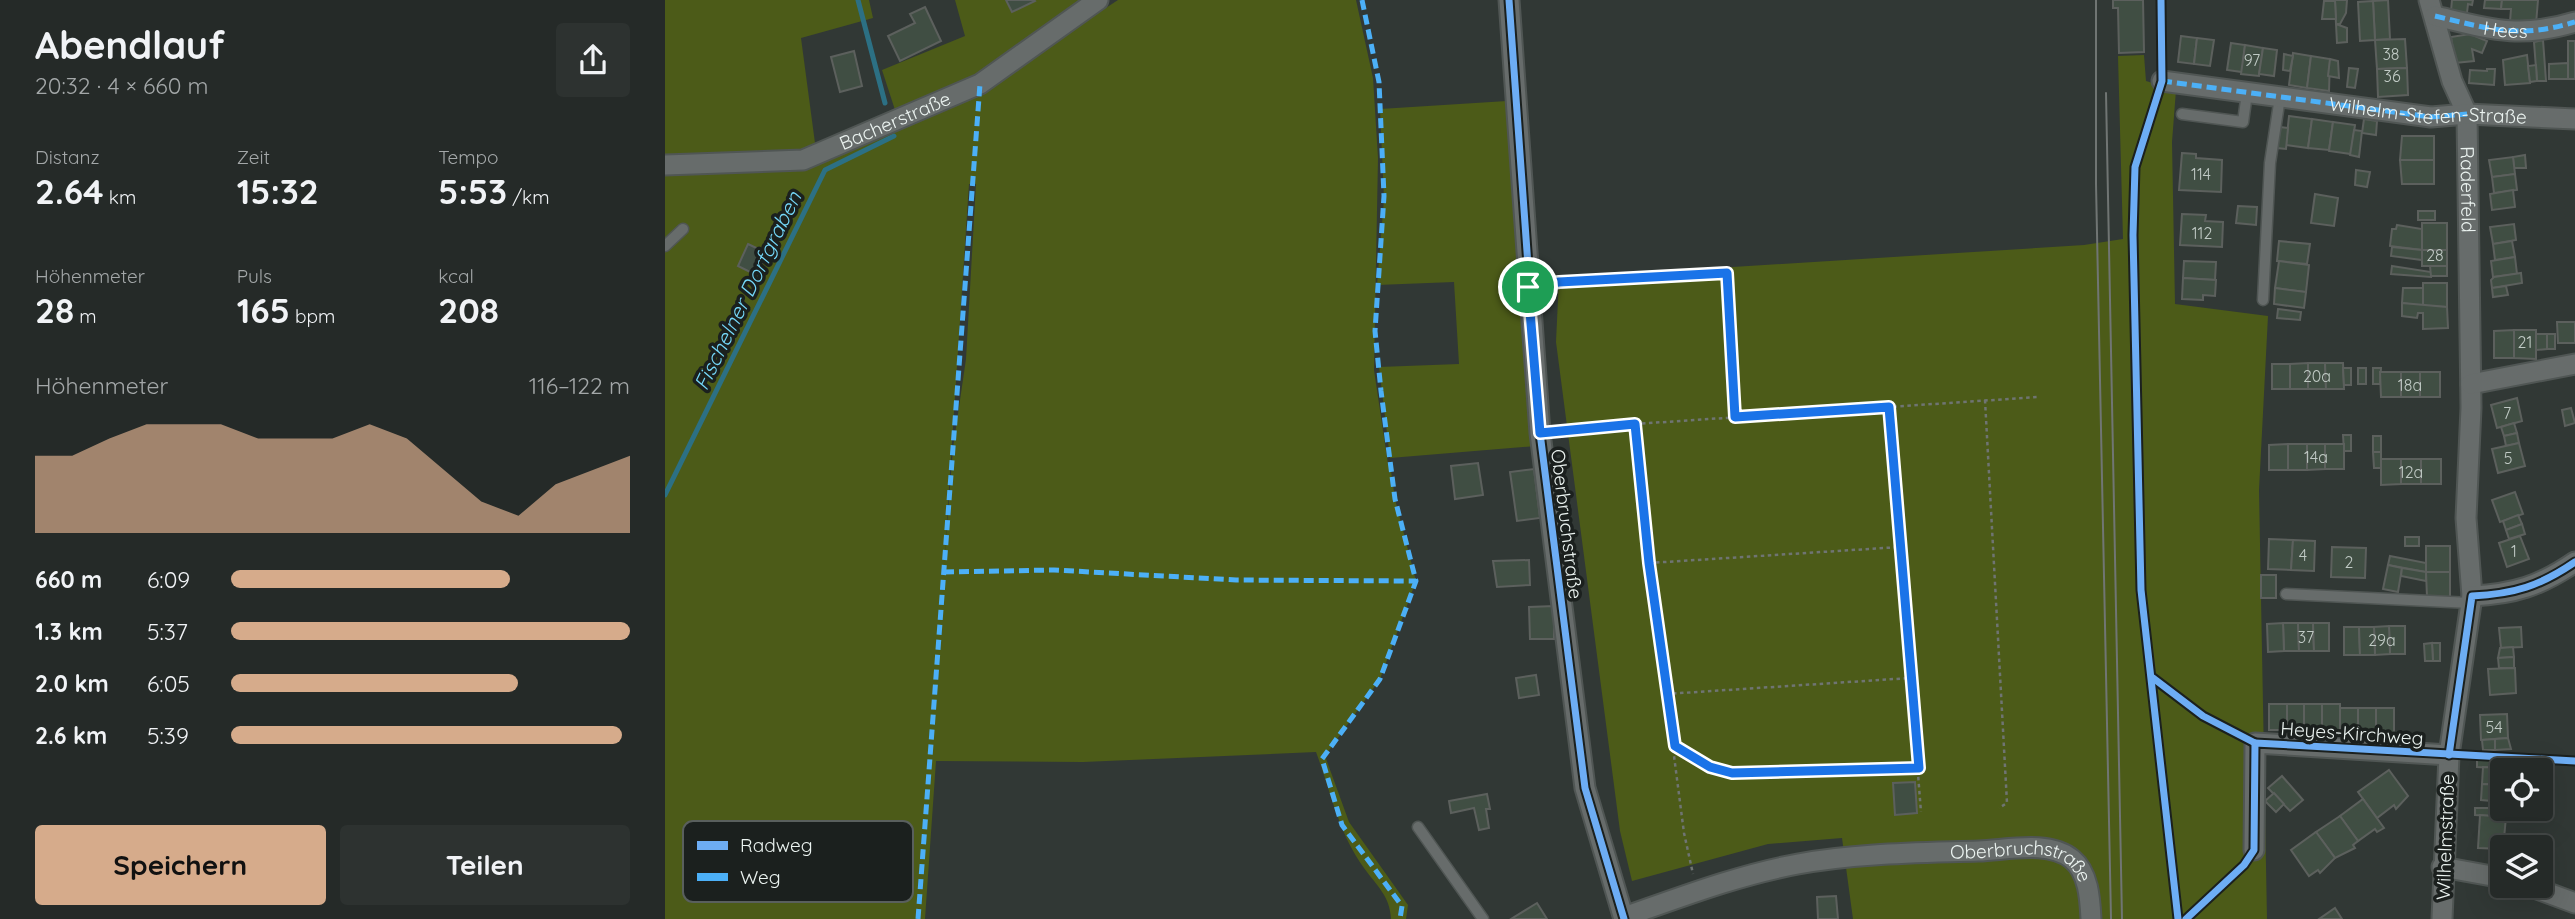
<!DOCTYPE html>
<html lang="de">
<head>
<meta charset="utf-8">
<style>
	:root { --surface:#252a28; --page:#2d3230; --text:#f1f3f6; --muted:#a3a7a8; --line:#424645; --accent:#d6ab8b }
	body { margin:0; font-family:Quicksand,sans-serif; background:var(--page); color:var(--text); height:100vh; display:flex; flex-direction:column; font-size:26px; white-space:nowrap }
	* { box-sizing:border-box; margin:0 }
	p { font-size:23px; color:var(--muted) }
	.icon { flex:none; width:38px; height:38px; fill:none; stroke:currentColor; stroke-width:2; stroke-linecap:round; stroke-linejoin:round }
	.map { position:relative; flex:1; overflow:hidden }
	.details { display:flex; flex-direction:column; background:var(--surface); width:665px }
	.details>* { flex:none }
	.buttons { position:absolute; left:1825px; top:758px; display:grid; gap:14px }
	.buttons a { display:grid; place-items:center; width:63px; height:63px; border-radius:7px; background:var(--surface); box-shadow:0 7px 28px #0002,0 0 0 2px var(--line); font-size:35px }
	.pin { position:absolute; display:grid; place-items:center; width:60px; height:60px; color:#fff; margin:-30px; border:4px solid #fff; border-radius:50%; box-shadow:0 2px 7px #0007 }
	.round { display:grid; place-items:center; flex:none; width:74px; height:74px; border-radius:7px; background:var(--page) }
	.head { display:flex; align-items:center; justify-content:space-between; height:119px; padding:0 35px }
	h1 { font-size:38px; font-weight:800; line-height:52px }
	.figures { display:grid; grid-template-columns:repeat(3,1fr); gap:10px; height:119px; padding:7px 35px }
	.figures div { display:grid; align-content:center }
	.figures b { font-size:35px; font-weight:800 }
	.figures small { font-size:19px; font-weight:400 }
	.figures p { font-size:19px }
	.chart { height:196px; padding:14px 35px }
	.chart p { display:flex; justify-content:space-between }
	.chart svg { width:100%; height:126px; margin-top:7px; fill:var(--accent); opacity:.7 }
	.button { display:flex; gap:14px; margin-top:auto; padding:14px 35px }
	.button a { flex:1; height:80px; border-radius:7px; background:var(--accent); color:#111; font-size:28px; font-weight:800; line-height:80px; text-align:center }
	.button a+a { background:var(--page); color:var(--text) }
	ul { padding:0 35px; list-style:none; font-size:23px }
	li { display:grid; grid-template-columns:112px 84px 1fr; align-items:center; height:52px }
	li i { height:18px; border-radius:9px; background:var(--accent) }
	main { display:flex; flex:1; min-height:0 }
	.map>svg:first-child { display:block }
</style>
</head>
<body>
<main>
<section class="details">
<div class="head"><div><h1>Abendlauf</h1><p>20:32 · 4 × 660 m</p></div><a class="round"><svg class="icon" aria-label="share" viewBox="0 0 24 24"><path d="M12 15V3M7 8l5-5 5 5M5 13v7h14v-7"/></svg></a></div>
<div class="figures">
<div><p>Distanz</p><b>2.64<small> km</small></b></div>
<div><p>Zeit</p><b>15:32</b></div>
<div><p>Tempo</p><b>5:53<small> /km</small></b></div>
</div>
<div class="figures">
<div><p>Höhenmeter</p><b>28<small> m</small></b></div>
<div><p>Puls</p><b>165<small> bpm</small></b></div>
<div><p>kcal</p><b>208</b></div>
</div>
<div class="chart"><p><span>Höhenmeter</span>116–122 m</p>
<svg viewBox="0 0 160 44" preserveAspectRatio="none"><path d="M0 44V17L10 17L20 11L30 6L40 6L50 6L60 11L70 11L80 11L90 6L100 11L110 22L120 33L130 38L140 27L150 22L160 17V44z"/></svg>
</div>
<ul>
<li><b>660 m</b>6:09<i style="width:70%"></i></li>
<li><b>1.3 km</b>5:37<i style="width:100%"></i></li>
<li><b>2.0 km</b>6:05<i style="width:72%"></i></li>
<li><b>2.6 km</b>5:39<i style="width:98%"></i></li>
</ul>
<div class="button"><a>Speichern</a><a>Teilen</a></div>
</section>
<div class="map">
<svg width="1910" height="919" viewBox="0 0 1910 919">
	<rect width="100%" height="100%" fill="#313835"/>
	<!-- green -->
	<g fill="#4c5b18" fill-rule="evenodd">
		<path d="M0,0H204L208,18L136,38L152,158L321,87L453,0H691L708,78L713,158L709,370L723,464H725L730,499L751,581L715,679L660,756L684,822L743,905L741,919H726C725,896 712,886 699,868C673,832 666,792 651,752L418,762L271,761L260,919H0ZM304,184H311L301,359L288,448L279,564Z"/>
		<polygon points="290,0 417,0 311,75 231,113 217,70 300,36"/>
		<polygon points="1479,55 1481,81 1511,90 1507,142 1510,304 1603,316 1594,490 1602,919 1188,919 1177,838 1103,844 967,881 955,831 891,342 894,278 1419,245 1458,239 1453,56"/>
		<polygon points="842,101 871,446 725,458 714,367 794,364 789,282 712,285 719,199 715,109"/>
	</g>
	<g fill="none" stroke-linecap="round" stroke-linejoin="round">
		<!-- stream -->
		<g stroke="#2c7084" stroke-width="5">
			<polyline points="193,0 220,103"/>
			<polyline points="0,495 160,170 229,136"/>
		</g>
	</g>
	<!-- building -->
	<g fill="#404e43" stroke="#5c605d" stroke-width="2">
		<polygon points="341,0 369,0 370,1 347,12"/>
		<polygon points="1448,0 1478,0 1479,52 1454,53 1453,8 1448,8"/>
		<polygon points="1682,0 1681,13 1675,24 1671,24 1670,0"/>
		<polygon points="1723,0 1725,39 1710,40 1708,1"/>
		<polygon points="1787,0 1808,0 1807,5 1803,4 1802,13 1786,11"/>
		<polygon points="1820,0 1837,0 1836,9 1819,8"/>
		<polygon points="1837,0 1873,0 1871,24 1845,22 1846,9 1836,9"/>
		<polygon points="1659,1 1670,1 1671,19 1657,19"/>
		<polygon points="1708,1 1710,40 1695,41 1693,2"/>
		<polygon points="260,7 276,41 235,61 223,36 250,23 245,14"/>
		<polygon points="1671,24 1682,28 1682,42 1672,43"/>
		<polygon points="1805,34 1822,41 1817,53 1807,49 1809,61 1790,63 1786,37"/>
		<polygon points="1516,36 1532,38 1529,64 1513,62"/>
		<polygon points="1532,38 1549,40 1545,66 1529,64"/>
		<polygon points="1740,39 1742,68 1712,69 1710,40"/>
		<polygon points="1878,40 1881,81 1872,81 1869,42"/>
		<rect x="1903" y="41" width="7" height="38"/>
		<polygon points="1566,43 1580,45 1577,72 1562,70"/>
		<polygon points="1580,45 1598,48 1594,76 1576,74"/>
		<polygon points="1598,48 1612,50 1609,76 1594,74"/>
		<polygon points="189,51 197,86 175,92 166,57"/>
		<polygon points="1628,53 1646,56 1642,88 1624,85"/>
		<polygon points="1619,54 1628,56 1625,71 1618,70"/>
		<polygon points="1862,55 1865,83 1840,85 1838,60"/>
		<polygon points="1646,56 1665,59 1664,91 1642,88"/>
		<polygon points="1665,59 1673,61 1674,78 1663,76"/>
		<polygon points="1903,63 1903,79 1884,79 1884,64"/>
		<polygon points="1871,65 1872,81 1865,82 1863,66"/>
		<polygon points="1684,68 1693,69 1690,88 1682,87"/>
		<polygon points="1742,68 1743,95 1713,97 1712,69"/>
		<polygon points="1822,69 1830,69 1829,85 1804,83 1805,70 1822,71"/>
		<polygon points="1624,116 1647,119 1643,148 1621,145"/>
		<polygon points="1647,119 1668,122 1664,150 1643,148"/>
		<polygon points="1699,119 1712,121 1711,135 1697,133"/>
		<polygon points="1668,122 1690,125 1686,154 1664,151"/>
		<polygon points="1615,127 1623,128 1621,149 1612,148"/>
		<polygon points="1689,130 1697,131 1694,157 1685,155"/>
		<polygon points="1737,136 1769,136 1769,160 1735,160"/>
		<polygon points="1517,153 1531,154 1531,158 1557,160 1556,192 1514,190"/>
		<polygon points="1860,155 1861,168 1849,168 1848,157"/>
		<polygon points="1848,157 1850,174 1827,177 1824,160"/>
		<polygon points="1735,160 1769,160 1769,184 1737,184"/>
		<polygon points="1691,170 1705,172 1702,187 1690,185"/>
		<polygon points="1850,174 1852,190 1829,193 1827,177"/>
		<polygon points="1848,190 1850,207 1827,210 1825,194"/>
		<polygon points="1650,194 1673,198 1669,226 1646,223"/>
		<polygon points="1573,206 1592,207 1591,225 1571,223"/>
		<rect x="1753" y="211" width="17" height="9"/>
		<polygon points="1517,214 1541,215 1540,221 1558,222 1557,247 1515,245"/>
		<rect x="1757" y="223" width="25" height="27"/>
		<polygon points="1849,224 1851,240 1828,244 1825,227"/>
		<polygon points="1732,225 1757,229 1757,250 1725,246 1727,229 1731,229"/>
		<polygon points="1614,241 1645,244 1642,264 1612,261"/>
		<polygon points="1847,241 1850,257 1830,260 1828,244"/>
		<polygon points="83,244 102,253 91,275 73,266"/>
		<polygon points="1727,247 1757,250 1757,260 1726,256"/>
		<rect x="1757" y="250" width="25" height="16"/>
		<polygon points="1850,257 1852,274 1828,277 1826,261"/>
		<polygon points="1519,261 1551,262 1550,280 1518,278"/>
		<polygon points="1614,261 1644,265 1641,292 1610,288"/>
		<polygon points="1727,266 1766,272 1766,277 1726,274"/>
		<polygon points="1765,266 1782,266 1782,276 1766,276"/>
		<polygon points="1856,273 1857,283 1827,288 1826,280 1829,277"/>
		<polygon points="1518,278 1551,280 1550,296 1538,295 1538,300 1517,299"/>
		<polygon points="1758,283 1782,283 1782,307 1758,306"/>
		<polygon points="1841,286 1843,295 1828,297 1827,288"/>
		<polygon points="1610,288 1641,292 1639,308 1609,304"/>
		<polygon points="1738,288 1758,288 1758,306 1737,303"/>
		<polygon points="1737,303 1782,307 1783,328 1758,329 1758,313 1753,313 1752,318 1737,316"/>
		<polygon points="1613,309 1636,312 1635,320 1612,318"/>
		<polygon points="1892,322 1910,322 1910,343 1893,343"/>
		<polygon points="1849,330 1849,358 1829,358 1829,331"/>
		<polygon points="1849,330 1871,330 1871,359 1849,358"/>
		<polygon points="1871,334 1882,334 1882,349 1871,350"/>
		<rect x="1882" y="334" width="8" height="15"/>
		<polygon points="1643,363 1660,363 1661,389 1643,389"/>
		<polygon points="1643,363 1643,389 1625,389 1625,364"/>
		<polygon points="1660,363 1678,363 1679,389 1661,389"/>
		<rect x="1607" y="364" width="18" height="25"/>
		<polygon points="1678,368 1686,368 1686,385 1679,385"/>
		<rect x="1693" y="368" width="8" height="16"/>
		<polygon points="1708,368 1716,368 1715,384 1708,384"/>
		<polygon points="1715,372 1736,372 1736,397 1716,397"/>
		<rect x="1736" y="372" width="19" height="25"/>
		<rect x="1755" y="372" width="20" height="25"/>
		<polygon points="1852,398 1857,421 1832,428 1826,405"/>
		<polygon points="1906,408 1910,423 1900,426 1897,410"/>
		<polygon points="1849,423 1852,433 1839,436 1836,427"/>
		<polygon points="1852,433 1854,443 1841,446 1839,436"/>
		<polygon points="1678,435 1686,435 1686,451 1679,451"/>
		<rect x="1708" y="436" width="8" height="16"/>
		<polygon points="1854,443 1860,466 1833,473 1827,449"/>
		<rect x="1623" y="444" width="19" height="26"/>
		<polygon points="1623,444 1623,470 1604,470 1604,445"/>
		<polygon points="1642,444 1660,444 1660,469 1642,470"/>
		<rect x="1660" y="444" width="19" height="25"/>
		<polygon points="1708,452 1716,452 1716,468 1709,468"/>
		<polygon points="1716,459 1736,459 1736,484 1716,485"/>
		<rect x="1736" y="459" width="20" height="25"/>
		<rect x="1756" y="459" width="20" height="25"/>
		<polygon points="813,463 818,495 790,499 786,466"/>
		<polygon points="869,469 875,518 852,521 845,472"/>
		<polygon points="1850,492 1858,514 1835,522 1827,500"/>
		<polygon points="1853,515 1857,524 1841,530 1838,521"/>
		<polygon points="1857,524 1860,534 1844,539 1841,530"/>
		<polygon points="1855,536 1864,559 1842,567 1834,543"/>
		<rect x="1740" y="537" width="14" height="9"/>
		<polygon points="1604,539 1628,540 1626,570 1603,569"/>
		<polygon points="1628,540 1650,541 1649,571 1626,570"/>
		<rect x="1761" y="546" width="24" height="26"/>
		<polygon points="1667,547 1701,548 1700,578 1666,577"/>
		<polygon points="1725,556 1761,563 1761,572 1723,565"/>
		<polygon points="864,560 865,585 832,587 828,561"/>
		<polygon points="1723,565 1737,568 1733,592 1718,589"/>
		<polygon points="1737,568 1761,572 1761,581 1736,576"/>
		<polygon points="1761,572 1785,572 1785,597 1762,597"/>
		<rect x="1596" y="575" width="15" height="23"/>
		<polygon points="889,606 889,639 865,639 864,607"/>
		<polygon points="1618,623 1633,623 1634,651 1619,651"/>
		<polygon points="1618,623 1619,651 1603,652 1602,624"/>
		<polygon points="1633,623 1648,623 1649,651 1634,651"/>
		<polygon points="1648,623 1664,623 1664,651 1649,651"/>
		<polygon points="1724,626 1740,626 1740,654 1725,654"/>
		<polygon points="1724,626 1725,654 1710,655 1709,627"/>
		<polygon points="1679,627 1694,627 1695,655 1679,655"/>
		<polygon points="1694,627 1709,627 1710,655 1695,655"/>
		<polygon points="1856,627 1857,647 1836,648 1834,628"/>
		<polygon points="1767,643 1775,643 1775,661 1768,661"/>
		<polygon points="1767,643 1768,661 1760,661 1759,644"/>
		<polygon points="1848,647 1849,657 1833,658 1835,648"/>
		<polygon points="1849,657 1849,668 1834,668 1833,658"/>
		<polygon points="1850,668 1851,693 1825,695 1823,669"/>
		<polygon points="871,675 874,695 854,698 851,678"/>
		<rect x="1604" y="704" width="18" height="26"/>
		<rect x="1622" y="704" width="17" height="26"/>
		<rect x="1639" y="704" width="18" height="26"/>
		<rect x="1657" y="704" width="18" height="26"/>
		<rect x="1675" y="708" width="18" height="27"/>
		<rect x="1693" y="708" width="18" height="27"/>
		<rect x="1711" y="708" width="18" height="27"/>
		<polygon points="1842,714 1843,738 1816,740 1815,715"/>
		<polygon points="1843,738 1846,749 1830,750 1830,739"/>
		<polygon points="1830,739 1830,750 1818,750 1817,740"/>
		<polygon points="1812,759 1829,760 1828,768 1812,767"/>
		<polygon points="1818,767 1844,768 1838,770 1838,785 1817,784"/>
		<polygon points="1724,770 1743,796 1731,809 1729,805 1712,818 1693,792"/>
		<polygon points="1617,776 1638,800 1625,811 1603,788"/>
		<polygon points="1250,782 1252,813 1230,815 1228,783"/>
		<polygon points="1817,784 1838,785 1838,802 1816,800"/>
		<polygon points="1609,793 1619,804 1611,812 1600,801"/>
		<polygon points="822,794 825,809 821,809 824,828 814,830 809,808 786,813 784,801"/>
		<polygon points="1698,799 1719,828 1712,832 1710,829 1693,841 1675,816"/>
		<polygon points="1810,808 1826,808 1826,816 1810,815"/>
		<polygon points="1815,815 1841,817 1838,849 1813,848"/>
		<polygon points="1675,816 1693,841 1688,845 1690,848 1670,858 1651,832"/>
		<polygon points="1651,832 1670,858 1655,873 1653,870 1644,876 1626,850"/>
		<polygon points="1171,896 1173,919 1153,919 1152,897"/>
		<polygon points="872,903 882,919 846,919"/>
		<polygon points="1670,908 1677,919 1654,919"/>
	</g>
	<g fill="none" stroke-linecap="round" stroke-linejoin="round">
		<defs>
			<g id="service">
				<polyline points="1517,114 1578,122 1582,93"/>
				<polyline points="0,246 18,229"/>
				<polyline points="1598,300 1605,163 1615,97"/>
				<polyline points="1621,594 1806,603"/>
				<polyline points="753,827 818,919"/>
			</g>
			<g id="minor">
				<polyline points="844,0 875,433 920,788 959,919"/>
				<path id="s1" d="M1764,0L1787,81L1802,114L1806,408L1801,518L1807,596L1784,755L1777,919"/>
				<path id="s2" d="M1770,16C1825,29 1854,39 1910,22"/>
				<path id="s3" d="M1497,81L1766,117L1802,114L1910,119"/>
				<path id="s4" d="M0,165L138,160L315,84L433,0"/>
				<polyline points="1806,384 1910,364"/>
				<path d="M1807,596C1849,594 1875,586 1910,562"/>
				<polyline points="1589,850 1590,743 1784,755"/>
				<polyline points="1777,867 1838,878"/>
				<polyline points="1864,886 1910,903"/>
				<path id="s5" d="M959,917C1016,897 1073,875 1133,864C1192,853 1254,853 1314,851C1342,850 1384,840 1407,859C1424,873 1425,900 1426,919"/>
			</g>
		</defs>
		<!-- service casing -->
		<use href="#service" stroke="#505654" stroke-width="13"/>
		<!-- minor casing -->
		<use href="#minor" stroke="#505654" stroke-width="23"/>
		<!-- path -->
		<g stroke="#6f7472" stroke-width="2.5" stroke-dasharray="3.5 3.5" stroke-linecap="butt">
			<polyline points="881,284 1062,273 1069,417"/>
			<polyline points="1320,400 1342,803 1334,808"/>
			<polyline points="1224,407 1256,812"/>
			<polyline points="970,424 1373,397"/>
			<polyline points="892,432 970,424 984,563 1019,833 1028,874"/>
			<polyline points="984,563 1235,547"/>
			<polyline points="1001,694 1245,678"/>
			<polyline points="1010,745 1045,767 1067,773 1254,768"/>
		</g>
		<!-- service -->
		<use href="#service" stroke="#676c6b" stroke-width="10"/>
		<!-- minor -->
		<use href="#minor" stroke="#676c6b" stroke-width="19"/>
		<!-- tram -->
		<g stroke="#707573" stroke-width="2">
			<polyline points="1431,0 1431,184 1446,919"/>
			<polyline points="1441,93 1457,919"/>
		</g>
		<!-- quiet -->
		<g stroke="#4cb0f7" stroke-width="5" stroke-dasharray="10 5" stroke-linecap="butt">
			<polyline points="697,0 714,82 719,196 710,331 716,391 730,499 751,581 715,679 657,759 677,825 737,906 735,919"/>
			<path d="M1770,16C1825,29 1854,39 1910,22"/>
			<polyline points="1497,81 1766,117 1802,114"/>
			<polyline points="279,572 389,570 571,580 751,581"/>
			<polyline points="253,919 315,84"/>
		</g>
		<defs>
			<g id="cycleway">
				<polyline points="844,0 875,433 920,788 959,919"/>
				<polyline points="1496,0 1497,81 1470,167 1468,235 1476,590 1513,919"/>
				<polyline points="1488,678 1538,716 1590,743"/>
				<path d="M1784,755L1807,596C1849,594 1875,586 1910,562"/>
				<polyline points="1521,919 1579,865 1589,850 1590,743 1910,761"/>
			</g>
		</defs>
		<!-- cycleway casing -->
		<use href="#cycleway" stroke="#1b201e" stroke-width="11"/>
		<!-- cycleway -->
		<use href="#cycleway" stroke="#6dadf4" stroke-width="7"/>
	</g>
	<g fill="none" stroke-linecap="round" stroke-linejoin="round">
		<defs>
			<polygon id="route" points="1062,273 1070,417 1224,407 1254,768 1067,773 1045,767 1010,746 984,563 970,424 875,433 863,287 894,282"/>
		</defs>
		<!-- route casing -->
		<use href="#route" stroke="#fff" stroke-width="14"/>
		<!-- route -->
		<use href="#route" stroke="#1a73e8" stroke-width="9"/>
	</g>
	<g text-anchor="middle" stroke-width="7" stroke-linejoin="round" paint-order="stroke">
		<!-- number labels -->
		<g font-size="16" fill="#c0cac5">
			<text x="1726" y="60">38</text>
			<text x="1587" y="66">97</text>
			<text x="1727" y="82">36</text>
			<text x="1536" y="180">114</text>
			<text x="1537" y="239">112</text>
			<text x="1770" y="261">28</text>
			<text x="1860" y="348">21</text>
			<text x="1652" y="382">20a</text>
			<text x="1745" y="391">18a</text>
			<text x="1842" y="419">7</text>
			<text x="1651" y="463">14a</text>
			<text x="1843" y="464">5</text>
			<text x="1746" y="478">12a</text>
			<text x="1849" y="557">1</text>
			<text x="1638" y="561">4</text>
			<text x="1684" y="568">2</text>
			<text x="1641" y="643">37</text>
			<text x="1717" y="646">29a</text>
			<text x="1829" y="733">54</text>
		</g>
		<!-- street labels -->
		<g font-size="19" fill="#ebf3f0" stroke="#1b201e">
			<text dy="7" stroke="none"><textPath href="#s2" startOffset="72">Hees</textPath></text>
			<text dy="7" stroke="none"><textPath href="#s3" startOffset="268">Wilhelm-Stefen-Straße</textPath></text>
			<text dy="7" stroke="none"><textPath href="#s4" startOffset="238">Bacherstraße</textPath></text>
			<text dy="7" stroke="none"><textPath href="#s1" startOffset="196">Raderfeld</textPath></text>
			<text transform="translate(902 524) rotate(83)" y="7">Oberbruchstraße</text>
			<text transform="translate(1687 733) rotate(4)" y="7">Heyes-Kirchweg</text>
			<text transform="translate(1780 837) rotate(-88)" y="7">Wilhelmstraße</text>
			<text dy="7" stroke="none"><textPath href="#s5" startOffset="410">Oberbruchstraße</textPath></text>
		</g>
		<!-- water labels -->
		<g font-size="21" font-style="italic" fill="#75d8f9" stroke="#1b201e">
			<text transform="translate(83 291) rotate(-64)" y="7">Fischelner Dorfgraben</text>
		</g>
	</g>
	<!-- legend -->
	<rect x="18" y="821" width="230" height="81" rx="10" fill="#1b201e" stroke="#595f5d" stroke-width="2"/>
	<rect x="32" y="841" width="31" height="9" fill="#6dadf4"/>
	<rect x="32" y="873" width="31" height="8" fill="#4cb0f7"/>
	<g font-size="19" fill="#ebf3f0">
		<text x="75" y="852">Radweg</text>
		<text x="75" y="884">Weg</text>
	</g>
</svg>
<div class="buttons">
<a><svg class="icon" aria-label="locate" viewBox="0 0 24 24"><circle cx="12" cy="12" r="6"/><path d="M12 2v4M12 18v4M2 12h4M18 12h4"/></svg></a>
<a><svg class="icon" aria-label="layers" viewBox="0 0 24 24"><path d="M12 4l9 5-9 5-9-5zM3 14l9 5 9-5"/></svg></a>
</div>
<div class="pin" style="left:863px;top:287px;background:#1e9e55"><svg class="icon" aria-label="arrive" viewBox="0 0 24 24"><path d="M6 21V4h12l-3 4 3 4H6"/></svg></div>
</div>
</main>
</body>
</html>
